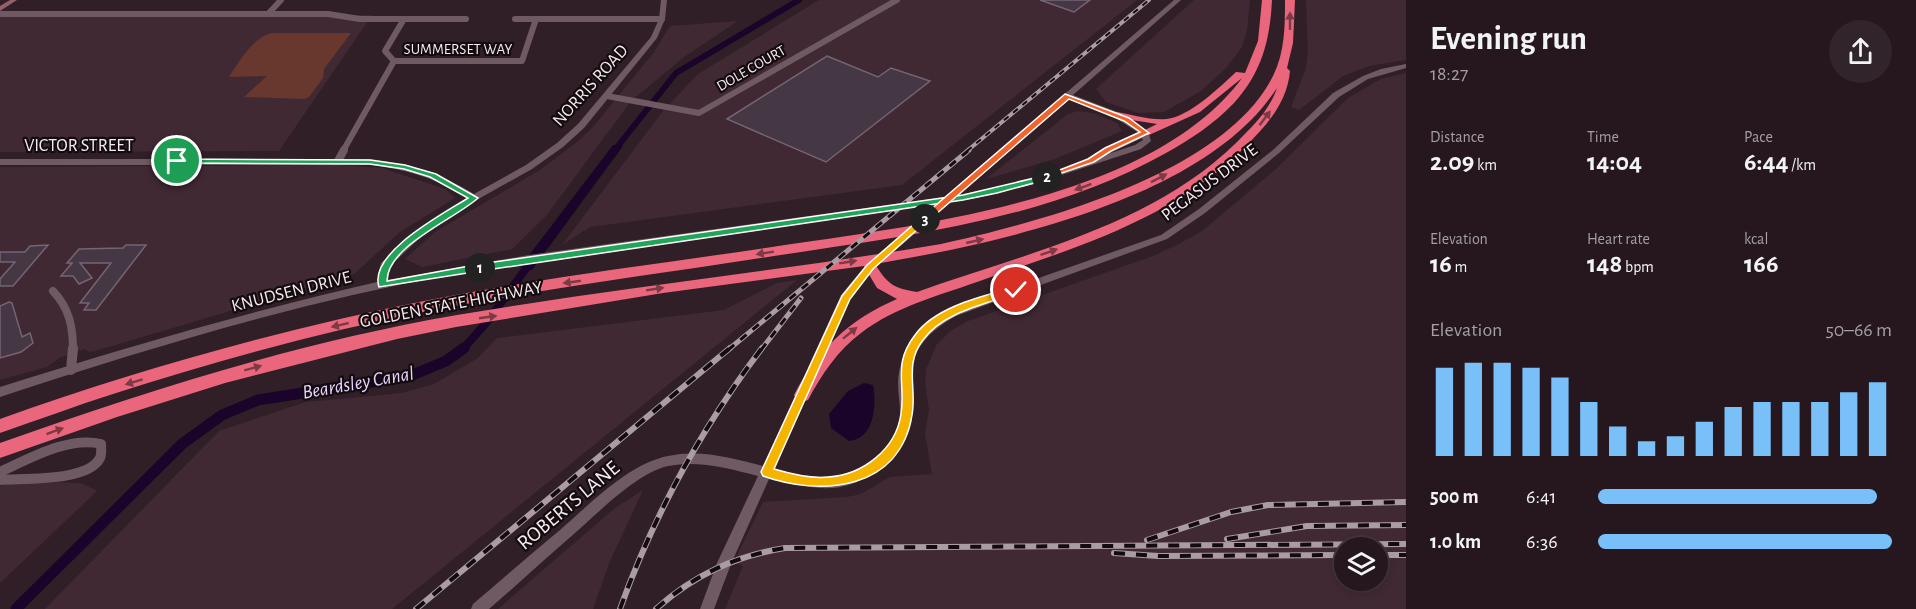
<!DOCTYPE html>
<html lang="en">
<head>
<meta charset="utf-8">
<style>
	:root { --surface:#25171d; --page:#31242a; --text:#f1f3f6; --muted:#a39fa4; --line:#42363b; --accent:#79bff8 }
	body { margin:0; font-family:"Alegreya Sans",sans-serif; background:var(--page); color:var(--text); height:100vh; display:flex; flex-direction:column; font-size:22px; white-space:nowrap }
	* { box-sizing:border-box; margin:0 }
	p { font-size:20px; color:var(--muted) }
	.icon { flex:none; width:33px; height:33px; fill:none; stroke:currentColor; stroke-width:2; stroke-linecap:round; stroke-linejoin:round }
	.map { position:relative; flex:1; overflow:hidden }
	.sheet { display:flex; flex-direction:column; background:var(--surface); width:510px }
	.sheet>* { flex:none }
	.controls { position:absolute; left:1334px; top:537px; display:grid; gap:12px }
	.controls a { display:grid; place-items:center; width:54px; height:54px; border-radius:50%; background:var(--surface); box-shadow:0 3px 9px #0003,0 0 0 2px var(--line); font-size:30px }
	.pin { position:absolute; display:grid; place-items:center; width:51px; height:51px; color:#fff; margin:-26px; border:3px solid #fff; border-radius:50%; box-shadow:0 2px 6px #0007 }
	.km { position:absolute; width:30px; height:30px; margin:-15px; border-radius:50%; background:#222; color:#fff; font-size:16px; line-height:30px; text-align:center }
	.round { display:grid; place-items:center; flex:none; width:63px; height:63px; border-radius:32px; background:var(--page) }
	.summary { display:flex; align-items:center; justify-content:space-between; height:102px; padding:0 24px }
	h1 { font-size:33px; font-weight:600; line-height:45px }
	.metrics { display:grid; grid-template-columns:repeat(3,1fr); gap:9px; height:102px; padding:6px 24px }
	.metrics div { display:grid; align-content:center }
	.metrics b { font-size:26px; font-weight:600 }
	.metrics small { font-size:16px; font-weight:400 }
	.metrics p { font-size:16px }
	.chart { height:168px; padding:12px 24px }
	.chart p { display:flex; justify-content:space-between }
	.chart svg { width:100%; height:108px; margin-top:6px; stroke:var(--accent); stroke-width:6 }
	ul { padding:0 24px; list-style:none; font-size:20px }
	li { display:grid; grid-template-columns:96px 72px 1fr; align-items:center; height:45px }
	li i { height:15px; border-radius:8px; background:var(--accent) }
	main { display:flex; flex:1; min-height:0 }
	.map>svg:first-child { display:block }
</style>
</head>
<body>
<main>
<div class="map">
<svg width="1406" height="609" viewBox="0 0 1406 609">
	<rect width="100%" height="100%" fill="#311f27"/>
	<!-- built -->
	<g fill="#412934" fill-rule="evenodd">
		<polygon points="819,0 1137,0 902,185 590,227 562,245 663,111 698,74"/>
		<polygon points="1194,0 1250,0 1247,30 1242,47 1227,67 1201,91 1164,112 1139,113 1106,102 1096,89"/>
		<polygon points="1306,0 1406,0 1406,60 1369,66 1343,76 1299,110 1291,107 1306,68 1308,50"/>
		<polygon points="372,15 279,151 0,152 0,16"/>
		<polygon points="738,21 684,57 631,101 546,216 512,249 422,267 405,259 435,232 540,170 577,142 594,126 654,52 670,26"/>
		<path d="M1406,73V609H725L743,566L734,562L763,502L847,497L861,494L890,477L932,474L925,434L929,410L925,383L926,369L937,344L952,330L968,321L1153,256L1179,244L1202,231L1276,169L1348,98L1381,79ZM1344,548H1377V580H1344Z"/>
		<polygon points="1078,111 1093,113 1117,123 1122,131 1055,159 986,179 1068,114"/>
		<polygon points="337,165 382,168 445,189 455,198 400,232 354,274 95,351 90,352 84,349 59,358 47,367 0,380 0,167"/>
		<polygon points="797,280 392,609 45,609 219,431 306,402 402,393 434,384 478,358 497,338 724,310 777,283"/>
		<polygon points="14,481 81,483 97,491 0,583 0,486"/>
		<polygon points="643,490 610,561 593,609 498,609 615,508"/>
	</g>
	<!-- green -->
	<path fill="#68372d" d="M273,33H351L324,69L323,78L309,97L304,99L244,97L267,76L229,77C239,61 254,36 273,33Z"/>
	<!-- water -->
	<g fill="#1a042a">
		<polygon points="613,145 623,146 532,270 520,267"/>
		<path d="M864,383L873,385C877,405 874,439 849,441L831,428L829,414L848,391Z"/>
	</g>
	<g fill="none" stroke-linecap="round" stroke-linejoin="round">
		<!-- canal-far2 -->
		<polyline stroke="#1a042a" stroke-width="6" points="614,151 676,73 799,0"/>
		<!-- canal-far1 -->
		<g stroke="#1a042a" stroke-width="8">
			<polyline points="612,154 615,150"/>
			<polyline points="462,350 487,322 533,259"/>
		</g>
		<!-- canal -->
		<polyline stroke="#1a042a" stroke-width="11" points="16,609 182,444 222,415 258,400 410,376 446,361 464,348"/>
	</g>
	<!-- building -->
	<g fill="#463744" stroke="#756473" stroke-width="1.5">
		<polygon points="1040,0 1090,0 1074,12"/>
		<polygon points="827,56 878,77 891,68 930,81 826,162 727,119"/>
		<polygon points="48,245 13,286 0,286 0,279 15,262 0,262 0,252 25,252 30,246"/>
		<polygon points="126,245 146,245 96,310 84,310 89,303 80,303 111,263 80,263 92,278 79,284 73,276 61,276 72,263 67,263 79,249 123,248"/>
		<polygon points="9,302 12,303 22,337 30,333 33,343 21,352 0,358 0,306"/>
	</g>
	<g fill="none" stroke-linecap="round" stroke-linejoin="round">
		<!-- minor-far2 -->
		<g stroke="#6f5a63" stroke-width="6">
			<polyline points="0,14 328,14 360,19 466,19"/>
			<polyline points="268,14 281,0"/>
			<polyline points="515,19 662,19"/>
			<polyline points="394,61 522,61 536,19"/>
			<polyline points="394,61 385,51 404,19"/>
			<polyline points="607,96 699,113 897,0"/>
			<polyline points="343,151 394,61"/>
		</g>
		<!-- minor-far1 -->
		<g stroke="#6f5a63" stroke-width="8">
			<polyline points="338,161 344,150"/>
			<path d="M53,291C69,308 73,326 73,350"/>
		</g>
		<!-- minor -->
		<g stroke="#6f5a63" stroke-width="10">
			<polyline points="71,370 73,348"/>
			<path d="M0,472C29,459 68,436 101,444C101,448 102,454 100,458C88,482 23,478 0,480"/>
		</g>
		<!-- tertiary -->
		<g fill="#6f5a63" fill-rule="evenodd">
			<path d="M661,0H667L665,19L657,38L584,128L563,147L532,169L464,207L425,233L390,266L388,280L529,255L945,197L1174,0H1181L1073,95L1120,113L1148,131L1151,141L1141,149L1034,184L976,198L951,202L874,269L850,299L818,371H810L808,368L841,295L866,265L937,204C777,229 615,244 455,274C300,302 150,348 0,397V387C125,348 250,311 377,282L381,263L419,229L467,198C437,178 405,169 370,165H0V159H370C407,164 442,174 474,194L526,165L557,143L578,124L651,37L659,19ZM1069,99L1114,117L1139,133L1094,154L1093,156L1095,158L1028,180L959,195ZM1142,138L1143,140L1135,145L1108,154Z"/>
			<path d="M1406,64V68L1368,79L1339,97L1279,153L1205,213L1167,239L956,316C929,331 909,351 910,384C910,398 914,411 911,425C903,458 866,485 833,488C811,489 790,484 769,479L731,564L714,609H700L717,563L758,476C728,468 698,460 668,466C637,473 599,512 575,533C546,558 518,584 489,609H471L473,604C502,579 531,554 560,530C590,504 628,464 668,456C700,449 732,458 763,466L800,387L804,385L808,387L810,390L774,469C812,479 842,483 875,458C886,449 896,438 899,424C902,411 898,397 898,383C899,349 921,326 948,310L1161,235L1199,209L1273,150L1333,93L1363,76L1381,69Z"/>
		</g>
		<!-- secondary -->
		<polygon fill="#945e6b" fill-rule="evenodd" points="10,0 17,0 0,11 0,6"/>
		<!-- motorway -->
		<g fill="#ea667d" fill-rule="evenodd">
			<path d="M1262,0H1272C1270,40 1262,72 1234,103C1214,124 1191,139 1166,153C1047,220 907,236 774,256C660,274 546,288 433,310C325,331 218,360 113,394C75,406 38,420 0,433V419C140,369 283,329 429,300C542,278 658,264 772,247C913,226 1151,201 1242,78L1200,112L1149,135H1141L1139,133L1157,124L1113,117L1111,115L1117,112C1133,115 1156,122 1172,118C1194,112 1220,87 1236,72L1245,73L1258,41Z"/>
			<path d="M1285,0H1295L1293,43L1287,68L1290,71C1287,103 1267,125 1245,147C1173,220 1071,249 977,282C937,296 895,307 861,333C838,350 822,374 808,400L802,402L796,400L794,395C817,350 850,319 897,299L877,288L864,266L663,293L456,327L397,339L225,383L117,417L0,458V443C148,390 301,342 457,315C617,288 780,271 941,244C1040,222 1224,174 1273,76C1285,52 1285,26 1285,0ZM1277,88C1269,111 1253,126 1236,143C1151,226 1026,253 917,292C894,288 888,285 875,264C998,243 1205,200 1277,88Z"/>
		</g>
		<defs>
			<polyline id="rail-far2" points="967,151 1149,0"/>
			<g id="rail-far1">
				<polyline points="728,350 969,150"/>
				<polyline points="761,350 801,298"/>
			</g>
			<g id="rail">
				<polyline points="1227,539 1307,526 1406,525"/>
				<polyline points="1147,540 1231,512 1268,505 1406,502"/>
				<polyline points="1114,553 1158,556 1344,555"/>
				<polyline points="1377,555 1406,555"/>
				<polyline points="416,609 730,348"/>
				<path d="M620,609C654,514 701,429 762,348"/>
				<path d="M656,609C694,575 735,556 785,548L1406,544"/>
			</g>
		</defs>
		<!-- rail-far2 casing -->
		<use href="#rail-far2" stroke="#ab9ca3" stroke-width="4"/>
		<!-- rail-far1 casing -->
		<use href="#rail-far1" stroke="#ab9ca3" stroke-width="5"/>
		<!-- rail casing -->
		<use href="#rail" stroke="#ab9ca3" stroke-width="6"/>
		<!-- rail-far2 -->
		<use href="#rail-far2" stroke="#130c0f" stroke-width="2" stroke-dasharray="6" stroke-linecap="butt"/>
		<!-- rail-far1 -->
		<use href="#rail-far1" stroke="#130c0f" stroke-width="3" stroke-dasharray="8" stroke-linecap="butt"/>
		<!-- rail -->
		<use href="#rail" stroke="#130c0f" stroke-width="4" stroke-dasharray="11" stroke-linecap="butt"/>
	</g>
	<!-- one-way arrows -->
	<defs><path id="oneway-solid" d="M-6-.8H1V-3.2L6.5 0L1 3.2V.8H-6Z" transform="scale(1.5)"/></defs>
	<g fill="#7e3946">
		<use href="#oneway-solid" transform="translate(1290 21) rotate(-90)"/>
		<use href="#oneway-solid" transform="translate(1265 118) rotate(-53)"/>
		<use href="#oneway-solid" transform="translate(1159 178) rotate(-27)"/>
		<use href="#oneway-solid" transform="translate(1083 187) rotate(160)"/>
		<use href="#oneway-solid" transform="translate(975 241) rotate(-13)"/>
		<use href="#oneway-solid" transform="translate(1049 252) rotate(-19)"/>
		<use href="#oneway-solid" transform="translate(765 253) rotate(171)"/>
		<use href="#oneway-solid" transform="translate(848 262) rotate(-9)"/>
		<use href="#oneway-solid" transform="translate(572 282) rotate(172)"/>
		<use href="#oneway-solid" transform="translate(655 289) rotate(-9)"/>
		<use href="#oneway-solid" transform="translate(488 317) rotate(-8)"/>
		<use href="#oneway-solid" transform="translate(340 325) rotate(167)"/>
		<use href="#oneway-solid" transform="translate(850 333) rotate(-39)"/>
		<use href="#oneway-solid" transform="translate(253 368) rotate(-15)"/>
		<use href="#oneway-solid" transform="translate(134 382) rotate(163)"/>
		<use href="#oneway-solid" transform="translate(55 431) rotate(-20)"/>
	</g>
	<!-- split-1 -->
	<path fill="#22a559" stroke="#fff" stroke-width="1.5" d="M174,159L370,160L405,165L436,174L478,198C455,219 387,246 387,281L480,264L485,268L480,271L379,287C368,253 443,214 468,198L430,177L404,169L370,164L177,163H174Z"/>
	<!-- split-2 -->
	<polygon fill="#22a559" stroke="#fff" stroke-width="1.5" points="1047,175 1051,177 1049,179 997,193 963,200 480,271 476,268 480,264 963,195"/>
	<!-- split-3 -->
	<polygon fill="#f0652b" stroke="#fff" stroke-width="1.5" points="1065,94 1129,118 1149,133 1111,151 1094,162 1044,179 1044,176 1088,159 1105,148 1140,132 1124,121 1069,99 928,221 922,221 922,217"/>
	<!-- split-4 -->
	<path fill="#f5b400" stroke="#fff" stroke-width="1.5" d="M922,217L929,219L873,269L850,299L774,469C791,474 811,479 828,477C863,475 896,449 901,414C906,383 892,365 915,335C936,306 984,296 1016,287L1020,288V292C988,304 944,311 923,340C904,364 917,388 912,415C900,490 822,497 763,476L761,472L842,296L867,265Z"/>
	<g text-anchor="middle" stroke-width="4.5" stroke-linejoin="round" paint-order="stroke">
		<!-- far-street labels -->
		<g font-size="15" fill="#f7eaf0" stroke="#130c0f">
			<text x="458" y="54">SUMMERSET WAY</text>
			<text transform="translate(751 68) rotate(-30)" y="5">DOLE COURT</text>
		</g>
		<!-- street labels -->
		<g font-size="18" fill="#f7eaf0" stroke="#130c0f">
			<text transform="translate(590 85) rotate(-48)" y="6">NORRIS ROAD</text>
			<text x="79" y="151">VICTOR STREET</text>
			<text transform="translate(1209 182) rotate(-37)" y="6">PEGASUS DRIVE</text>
			<text transform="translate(291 291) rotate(-14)" y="6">KNUDSEN DRIVE</text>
			<text transform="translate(451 304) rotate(-11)" y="6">GOLDEN STATE HIGHWAY</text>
		</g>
		<!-- water labels -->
		<g font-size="20" font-style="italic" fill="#e9d2ff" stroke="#130c0f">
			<text transform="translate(358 382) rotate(-10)" y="7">Beardsley Canal</text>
		</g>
		<!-- near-street labels -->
		<g font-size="21" fill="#f7eaf0" stroke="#130c0f">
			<text transform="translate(568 505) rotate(-40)" y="7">ROBERTS LANE</text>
		</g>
	</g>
</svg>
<div class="controls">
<a><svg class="icon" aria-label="layers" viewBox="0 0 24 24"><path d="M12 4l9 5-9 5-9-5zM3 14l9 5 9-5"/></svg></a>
</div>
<div class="pin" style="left:177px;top:161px;background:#1e9e55"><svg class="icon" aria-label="arrive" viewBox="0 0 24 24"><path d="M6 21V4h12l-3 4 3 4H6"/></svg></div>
<div class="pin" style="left:1016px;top:290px;background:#d93025"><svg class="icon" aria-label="check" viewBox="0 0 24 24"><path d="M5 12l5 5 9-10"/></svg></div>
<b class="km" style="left:480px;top:268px">1</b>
<b class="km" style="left:1047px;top:177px">2</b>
<b class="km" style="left:925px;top:219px">3</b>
</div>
<section class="sheet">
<div class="summary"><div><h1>Evening run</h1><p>18:27</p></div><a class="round"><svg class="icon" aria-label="share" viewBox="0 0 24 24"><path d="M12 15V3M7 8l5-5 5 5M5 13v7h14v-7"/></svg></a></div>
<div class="metrics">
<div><p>Distance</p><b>2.09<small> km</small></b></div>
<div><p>Time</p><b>14:04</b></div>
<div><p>Pace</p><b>6:44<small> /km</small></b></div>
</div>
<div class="metrics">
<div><p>Elevation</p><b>16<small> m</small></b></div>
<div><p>Heart rate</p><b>148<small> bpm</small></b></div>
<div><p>kcal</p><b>166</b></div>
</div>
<div class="chart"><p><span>Elevation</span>50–66 m</p>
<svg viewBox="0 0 160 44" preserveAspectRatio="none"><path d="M5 44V8M15 44V6M25 44V6M35 44V8M45 44V12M55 44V22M65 44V32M75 44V38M85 44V36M95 44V30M105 44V24M115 44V22M125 44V22M135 44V22M145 44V18M155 44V14"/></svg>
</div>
<ul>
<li><b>500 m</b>6:41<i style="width:95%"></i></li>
<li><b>1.0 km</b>6:36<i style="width:100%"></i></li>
</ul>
</section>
</main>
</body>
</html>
